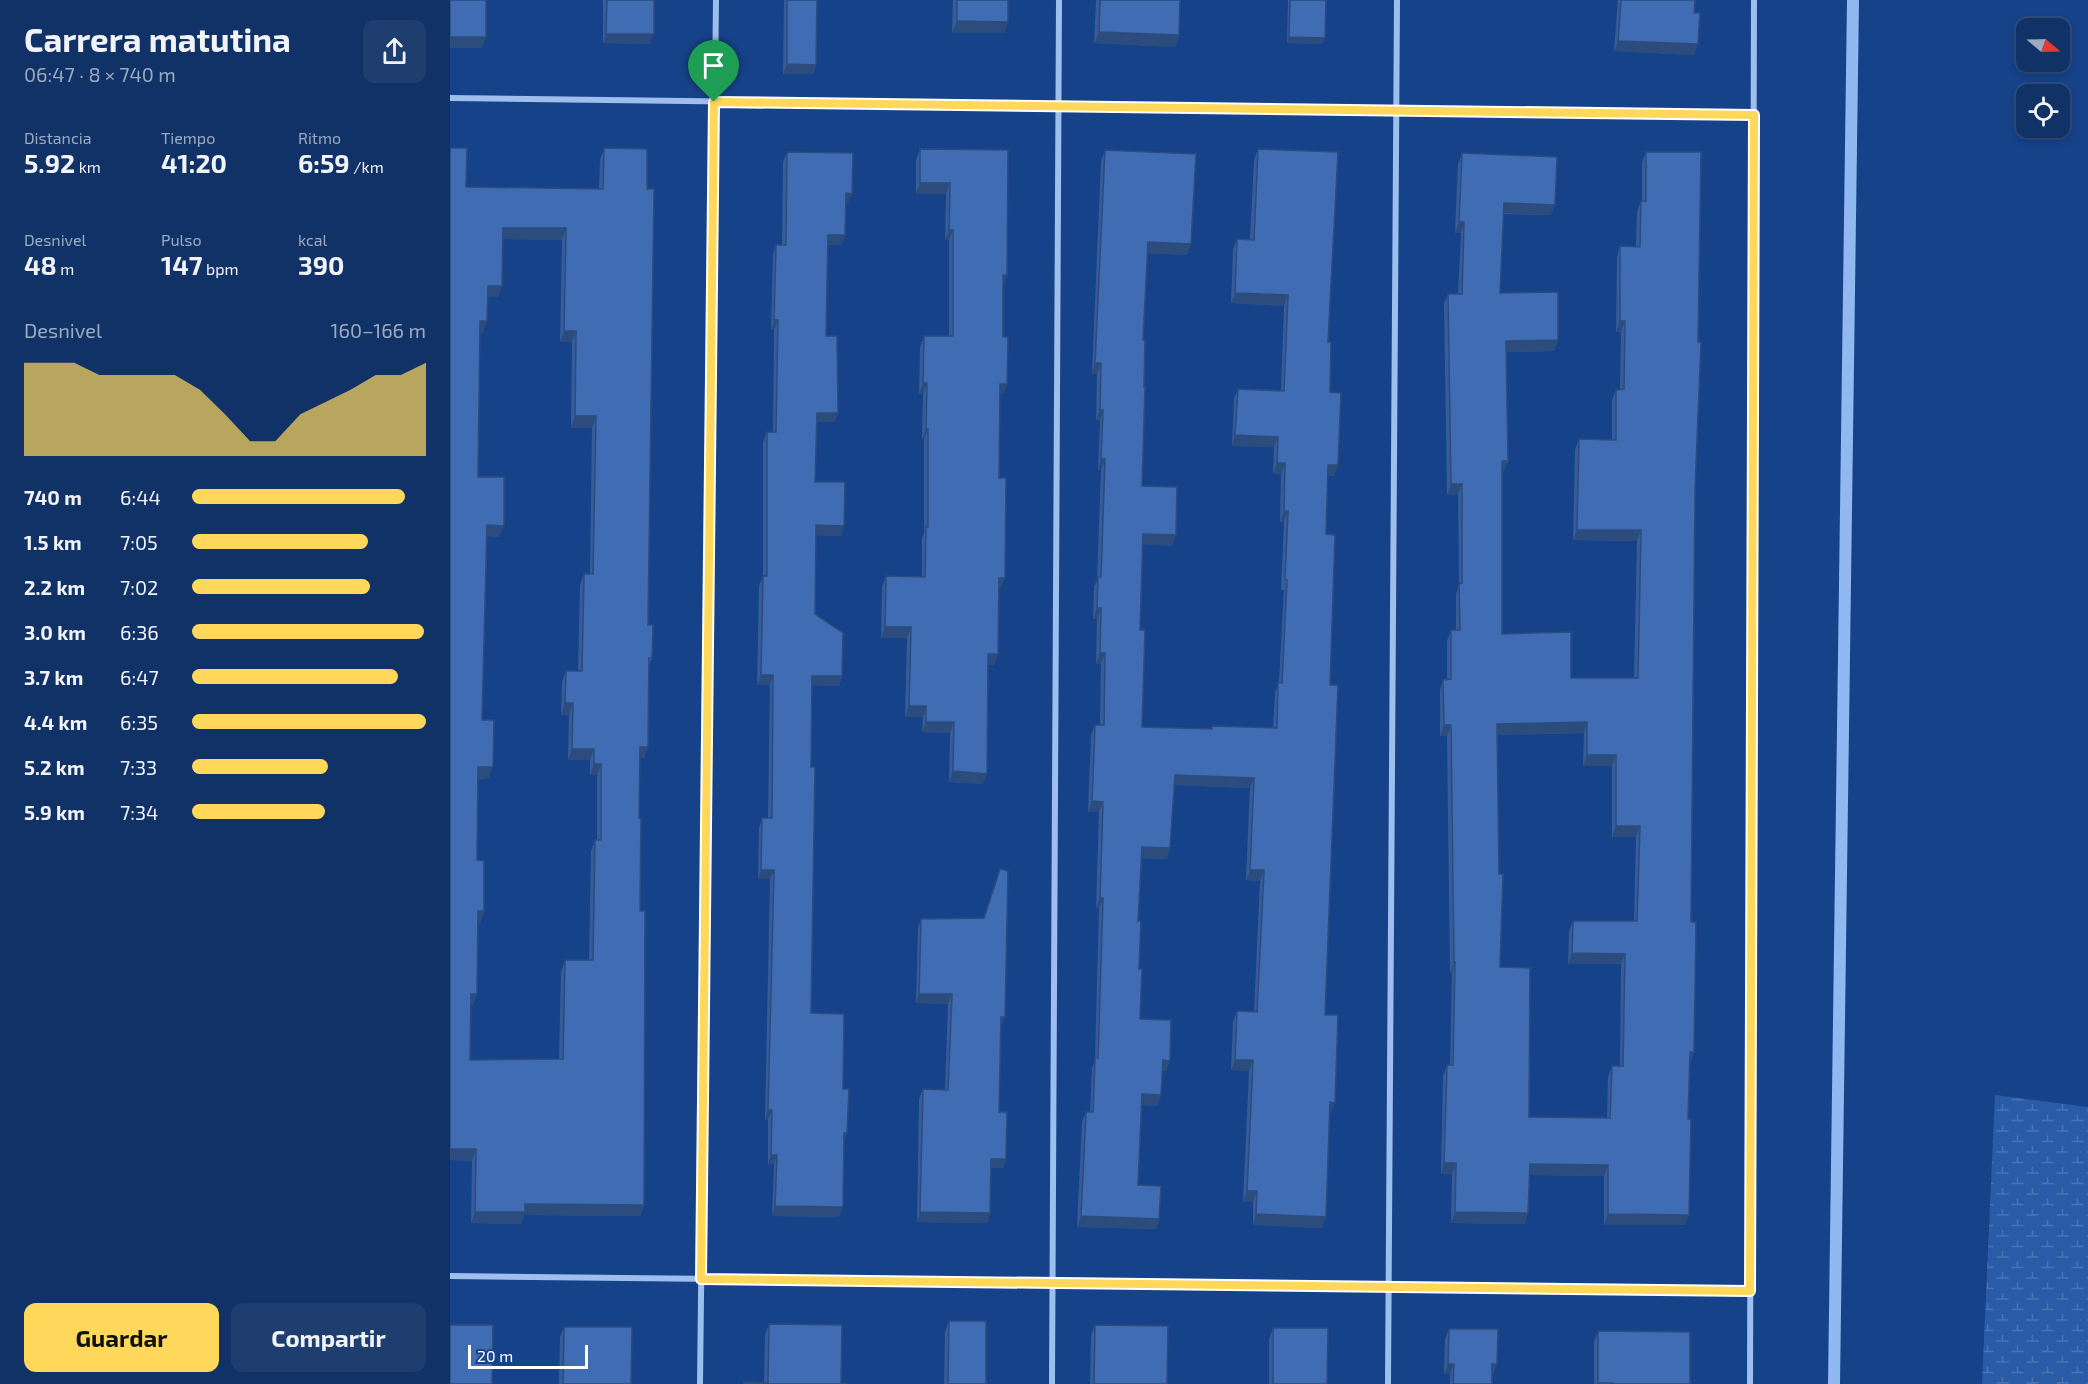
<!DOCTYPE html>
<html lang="es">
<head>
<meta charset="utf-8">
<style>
	:root { --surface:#103267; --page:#1e3e70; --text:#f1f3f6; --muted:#9caac0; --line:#304d7b; --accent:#ffd85b }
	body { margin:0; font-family:"Exo 2",sans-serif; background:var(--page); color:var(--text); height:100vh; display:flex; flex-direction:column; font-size:22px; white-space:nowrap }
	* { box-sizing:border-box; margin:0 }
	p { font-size:20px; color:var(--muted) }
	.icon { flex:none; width:33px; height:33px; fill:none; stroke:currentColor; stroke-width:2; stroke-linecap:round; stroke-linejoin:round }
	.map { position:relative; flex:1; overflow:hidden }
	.details { display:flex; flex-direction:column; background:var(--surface); width:450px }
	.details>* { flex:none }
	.needle { width:39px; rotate:109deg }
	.fabs { position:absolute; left:1566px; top:18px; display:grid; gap:12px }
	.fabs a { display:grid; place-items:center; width:54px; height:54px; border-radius:12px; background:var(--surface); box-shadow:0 3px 9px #0003,0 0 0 2px var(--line); font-size:30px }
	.scale { position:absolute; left:18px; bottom:15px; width:120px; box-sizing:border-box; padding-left:6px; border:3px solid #fff; border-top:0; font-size:16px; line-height:21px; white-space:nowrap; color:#fff; -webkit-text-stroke:4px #164289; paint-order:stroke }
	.pin { position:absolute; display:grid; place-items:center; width:51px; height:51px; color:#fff; margin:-62px -26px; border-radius:50% 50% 50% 0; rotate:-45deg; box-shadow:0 0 6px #0007 }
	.pin .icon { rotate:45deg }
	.round { display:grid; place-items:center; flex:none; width:63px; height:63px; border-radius:12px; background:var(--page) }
	.overview { display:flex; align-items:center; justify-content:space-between; height:102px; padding:0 24px }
	h1 { font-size:33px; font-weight:700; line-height:45px }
	.metrics { display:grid; grid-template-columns:repeat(3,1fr); gap:9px; height:102px; padding:6px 24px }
	.metrics div { display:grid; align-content:center }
	.metrics b { font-size:26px; font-weight:700 }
	.metrics small { font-size:16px; font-weight:400 }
	.metrics p { font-size:16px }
	.chart { height:168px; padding:12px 24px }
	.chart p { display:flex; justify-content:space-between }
	.chart svg { width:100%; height:108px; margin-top:6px; fill:var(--accent); opacity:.7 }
	.primary-button { display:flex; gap:12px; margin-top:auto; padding:12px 24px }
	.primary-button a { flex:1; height:69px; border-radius:12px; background:var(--accent); color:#111; font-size:24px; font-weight:700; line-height:69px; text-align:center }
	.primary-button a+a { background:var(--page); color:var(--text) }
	ul { padding:0 24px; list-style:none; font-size:20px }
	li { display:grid; grid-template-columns:96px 72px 1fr; align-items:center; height:45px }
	li i { height:15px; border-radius:8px; background:var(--accent) }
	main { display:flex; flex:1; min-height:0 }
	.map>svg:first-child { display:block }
</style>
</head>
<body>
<main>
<section class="details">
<div class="overview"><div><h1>Carrera matutina</h1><p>06:47 · 8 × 740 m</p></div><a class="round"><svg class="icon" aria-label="share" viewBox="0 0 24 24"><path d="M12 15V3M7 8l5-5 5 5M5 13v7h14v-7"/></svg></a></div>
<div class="metrics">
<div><p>Distancia</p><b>5.92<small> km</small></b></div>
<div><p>Tiempo</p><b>41:20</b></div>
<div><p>Ritmo</p><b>6:59<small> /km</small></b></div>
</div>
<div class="metrics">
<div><p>Desnivel</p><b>48<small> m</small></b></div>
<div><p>Pulso</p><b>147<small> bpm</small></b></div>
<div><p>kcal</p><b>390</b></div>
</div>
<div class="chart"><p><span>Desnivel</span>160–166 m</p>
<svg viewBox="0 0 160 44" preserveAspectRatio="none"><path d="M0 44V6L10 6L20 6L30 11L40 11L50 11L60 11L70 17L80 27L90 38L100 38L110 27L120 22L130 17L140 11L150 11L160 6V44z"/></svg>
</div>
<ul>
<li><b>740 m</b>6:44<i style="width:91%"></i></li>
<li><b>1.5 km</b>7:05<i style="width:75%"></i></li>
<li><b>2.2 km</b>7:02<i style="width:76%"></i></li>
<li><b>3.0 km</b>6:36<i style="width:99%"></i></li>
<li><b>3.7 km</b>6:47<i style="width:88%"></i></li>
<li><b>4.4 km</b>6:35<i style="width:100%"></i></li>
<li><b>5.2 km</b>7:33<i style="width:58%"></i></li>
<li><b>5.9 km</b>7:34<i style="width:57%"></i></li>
</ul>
<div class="primary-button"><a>Guardar</a><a>Compartir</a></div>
</section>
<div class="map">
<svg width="1638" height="1384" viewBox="0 0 1638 1384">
	<defs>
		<pattern id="wetland-marsh" width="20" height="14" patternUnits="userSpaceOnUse" patternTransform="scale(1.5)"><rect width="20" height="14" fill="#295ba7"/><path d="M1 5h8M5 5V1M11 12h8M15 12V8" fill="none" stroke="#4974b4"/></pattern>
	</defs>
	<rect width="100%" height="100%" fill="#164289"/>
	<!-- wetland -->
	<polygon fill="url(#wetland-marsh)" points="1545,1095 1638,1107 1638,1384 1532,1384"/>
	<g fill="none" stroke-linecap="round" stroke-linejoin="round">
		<!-- stream -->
		<polyline stroke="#90b8f1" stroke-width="12" points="1384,1384 1403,0"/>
		<!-- minor -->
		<g stroke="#9ebeee" stroke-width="6">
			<polyline points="0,98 1304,115"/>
			<polyline points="0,1276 1300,1291"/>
			<polyline points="250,1384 266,0"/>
			<polyline points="602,1384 609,0"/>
			<polyline points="938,1384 947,0"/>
			<polyline points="1300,1384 1304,0"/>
		</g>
	</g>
	<!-- wall -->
	<g fill="#365d99" fill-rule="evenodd">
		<polygon points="153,0 204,0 200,44 153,43"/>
		<polygon points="334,0 367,0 366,65 363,74 333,74"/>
		<polygon points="503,0 558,0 554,33 502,33"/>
		<polygon points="646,0 730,0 729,35 725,47 644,43"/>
		<polygon points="838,0 876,0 872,44 837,43"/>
		<polygon points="1168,0 1245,0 1244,55 1164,51"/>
		<path d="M0,148L16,187L149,189L150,160L154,148L198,625L202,658L199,665L198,747L194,758H190L189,818L194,1205L190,1216L74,1215L71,1224L21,1223L22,1161L0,1160ZM53,239L112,240L110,342H122L121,428H142L140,574H134L130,585L128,671H116L112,682L111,715H119L118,760H140V775H147V840H145L141,851L139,960H115L111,972L109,1059L20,1060L21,1005H23L27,994L28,923H30L34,911L27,860L28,779L39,778L32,720L37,536L49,537L28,477L30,333H33L37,297H48L52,286Z"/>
		<polygon points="470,149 558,150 553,285 553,337 557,384 553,394 550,394 549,478 551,588 549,588 544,665 538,665 533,784 499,782 500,733 472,732 473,717 455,717 457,638 431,638 432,587 436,576 472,577 472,538 474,533 474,439 472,439 473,394 469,394 470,347 474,336 499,336 499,240 495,240 496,194 466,194 466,160"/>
		<polygon points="808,149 878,342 880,392 888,465 884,476 878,475 876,534 880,685 875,1015 881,1113 879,1113 876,1217 872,1228 803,1225 803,1202 793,1202 799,1071 781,1070 783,1022 787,1011 804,1012 810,881 796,880 800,788 725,785 717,859 692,858 688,921 690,1019 716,1071 712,1071 711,1095 707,1106 692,1105 688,1185 709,1219 706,1229 627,1227 632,1122 636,1112 640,1112 642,1068 645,1060 649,908 646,908 649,812 638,812 641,735 645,725 650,725 651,664 646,664 647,619 643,619 644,587 647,580 651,470 648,470 650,420 646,420 647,374 642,374 651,161 655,150 737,255 698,253 693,340 694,387 692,486 722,546 693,544 690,630 692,727 761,729 762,726 823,728 825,693 829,682 834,590 831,590 834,522 830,522 831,474 823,473 824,447 782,446 784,399 788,389 831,390 834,306 781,303 783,250 787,239 800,240 804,160"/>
		<polygon points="337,152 398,203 396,203 392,245 378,245 376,336 388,413 384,422 366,422 365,482 394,526 391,536 366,535 365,614 392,676 389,686 362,685 361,767 361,1013 393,1089 394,1143 389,1217 322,1216 324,1164 318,1164 318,1120 315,1120 320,879 308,879 309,828 312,818 318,818 320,685 307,685 309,586 313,576 313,442 317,432 323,432 324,330 321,330 323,255 326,245 332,245 333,162"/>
		<path d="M1196,152L1245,490L1241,922L1244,1052L1240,1063L1235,1225H1154V1176L1079,1175L1075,1224L1001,1223L1002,1174H991L993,1076L997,1065H1000L1002,973H1000L997,736H990V690L993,680L997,679V641L1001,630H1006V594L1009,586L1008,494L997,495L994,304L998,294H1008L1011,233H1005L1008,164L1012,153L1101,215L1053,214L1050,293L1108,340L1104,351L1056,352L1058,461L1054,471H1052V634L1121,678H1184L1187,541L1123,540L1125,450L1129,439L1162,440V400L1166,390H1170L1171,332H1166L1167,257L1170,246L1186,247L1187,212L1191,201H1192V163ZM1134,733L1133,766H1162V837H1186L1184,921H1123L1119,931L1118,964H1171L1170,1066H1162L1158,1077L1157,1118L1079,1117L1050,967L1047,735Z"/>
		<polygon points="471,919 551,1027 549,1112 556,1159 553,1168 541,1168 540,1213 537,1223 467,1222 469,1099 473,1089 495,1090 498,1004 466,1003 468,928"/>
		<polygon points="499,1321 536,1384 494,1384 495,1332"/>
		<polygon points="319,1324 391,1383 397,1384 293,1384 294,1382 314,1383 315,1335"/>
		<polygon points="645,1325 717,1384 640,1384 641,1335"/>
		<polygon points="114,1327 181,1384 109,1384 110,1337"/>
		<polygon points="823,1328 877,1384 819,1384 819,1339"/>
		<polygon points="999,1329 1047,1364 1043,1374 1042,1374 1042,1384 1000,1384 1000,1374 994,1374 995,1339"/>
		<polygon points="1148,1331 1240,1384 1144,1384 1144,1342"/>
	</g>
	<!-- shaded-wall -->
	<g fill="#2c4c7d">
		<polygon points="507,21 558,22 554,33 502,33"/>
		<polygon points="649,32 729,35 725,47 644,43"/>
		<polygon points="156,34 204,34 200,44 153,43"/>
		<polygon points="0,37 36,37 32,48 0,48"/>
		<polygon points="839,37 875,38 872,44 837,43"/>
		<polygon points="1168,41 1248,44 1244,55 1164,51"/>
		<polygon points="337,64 366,65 363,74 333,74"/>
		<polygon points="470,183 500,183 496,194 466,194"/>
		<polygon points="396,193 402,194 398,203 392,203"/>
		<polygon points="1054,203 1105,205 1101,215 1050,213"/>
		<polygon points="1009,222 1014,222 1011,233 1005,233"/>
		<polygon points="53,228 116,228 112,240 49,239"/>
		<polygon points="499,230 503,230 499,240 495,240"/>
		<polygon points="378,235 395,235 392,245 375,245"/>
		<polygon points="698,242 741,244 737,255 694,253"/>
		<polygon points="553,275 557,275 553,285"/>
		<polygon points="38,286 52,286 48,297 34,297"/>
		<polygon points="785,293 838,295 834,306 781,303"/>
		<polygon points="324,320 328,320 324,330 321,330"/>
		<polygon points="30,321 37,321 33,333 26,333"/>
		<polygon points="1170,321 1175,321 1171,332 1166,332"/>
		<polygon points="114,331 126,331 122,342 110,342"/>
		<polygon points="1108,340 1104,351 1052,352 1056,341"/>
		<polygon points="645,363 651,363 647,374 642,374"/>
		<polygon points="473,383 477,383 473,394 469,394"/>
		<polygon points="550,384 557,384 553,394 546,394"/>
		<polygon points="650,410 653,410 650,420 646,420"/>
		<polygon points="367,413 388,413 384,422 363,422"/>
		<polygon points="125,416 146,416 142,428 121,428"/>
		<polygon points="476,429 478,429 474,439 472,439"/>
		<polygon points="785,435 828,437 824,447 782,446"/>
		<polygon points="651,459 655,459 651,470 648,470"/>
		<polygon points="1052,461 1058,461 1054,471 1048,472"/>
		<polygon points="827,463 835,463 831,474 823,473"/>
		<polygon points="878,465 888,465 884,476 875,475"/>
		<polygon points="1001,484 1012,484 1008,494 997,495"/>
		<polygon points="834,511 838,511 834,522 830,522"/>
		<polygon points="37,525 54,526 49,537 33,536"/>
		<polygon points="366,525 394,526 391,536 362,535"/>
		<polygon points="1127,530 1191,530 1187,541 1123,540"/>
		<polygon points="693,534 726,535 722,546 689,544"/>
		<polygon points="549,578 555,578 551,588 545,588"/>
		<polygon points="647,608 651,608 647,619 643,619"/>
		<polygon points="435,627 461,627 457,638 431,638"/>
		<polygon points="650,653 655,653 651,664 646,664"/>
		<polygon points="538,654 548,654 544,665 534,665"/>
		<polygon points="311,675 323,675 320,685 307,685"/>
		<polygon points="362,676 392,676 389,686 358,685"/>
		<polygon points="115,703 123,703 119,715 111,715"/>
		<polygon points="459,706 476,706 473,717 455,717"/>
		<polygon points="476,722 504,722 500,733 472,732"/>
		<polygon points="1137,722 1134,733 1043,735 1047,724"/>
		<polygon points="994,725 1001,725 997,736 990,736"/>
		<polygon points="190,747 198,747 194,758 186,758"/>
		<polygon points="122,749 144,749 140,760 118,760"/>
		<polygon points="1137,755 1166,755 1162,766 1133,766"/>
		<polygon points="144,764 151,764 147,775 140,775"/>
		<polygon points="28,767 43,767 39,778 24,779"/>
		<polygon points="503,771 537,774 533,784 499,782"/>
		<polygon points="725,775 804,778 800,788 721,785"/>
		<polygon points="642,801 653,802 649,812 638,812"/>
		<polygon points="1166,826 1190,826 1186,837 1162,837"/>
		<polygon points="692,847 720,848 717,859 689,858"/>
		<polygon points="311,870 324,870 320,879 308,879"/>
		<polygon points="800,870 814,870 810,881 796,880"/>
		<polygon points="650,898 653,898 649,908 646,908"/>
		<polygon points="28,911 34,911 30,923 24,923"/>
		<polygon points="1122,953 1175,954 1171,964 1118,964"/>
		<polygon points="1004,962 1005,962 1002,973 1000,973"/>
		<polygon points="21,994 27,994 23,1005 17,1005"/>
		<polygon points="469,994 502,994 498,1004 466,1003"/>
		<polygon points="551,1017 555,1017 551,1027"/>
		<polygon points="1240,1052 1244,1052 1240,1063 1236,1062"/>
		<polygon points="713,1060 720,1061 716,1071 709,1070"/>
		<polygon points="785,1060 803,1060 799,1071 781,1070"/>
		<polygon points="692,1094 711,1095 707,1106 688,1105"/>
		<polygon points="880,1102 885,1103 881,1113 876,1113"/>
		<polygon points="318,1110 322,1110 318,1120 315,1120"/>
		<polygon points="394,1133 397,1133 394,1143"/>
		<polygon points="0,1149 26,1149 22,1161 0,1160"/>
		<polygon points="321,1155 327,1155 324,1164 318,1164"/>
		<polygon points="541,1159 556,1159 553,1168 538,1168"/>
		<polygon points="994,1163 1006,1163 1002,1174 991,1174"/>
		<polygon points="1080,1164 1158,1165 1154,1176 1076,1175"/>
		<polygon points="797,1191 807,1191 803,1202 793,1202"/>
		<polygon points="75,1204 194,1205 190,1216 74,1215 71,1224 21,1223 25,1212"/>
		<polygon points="325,1206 393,1207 389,1217 322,1216"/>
		<polygon points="470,1212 540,1213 537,1223 467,1222"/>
		<polygon points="1005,1212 1078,1213 1075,1224 1001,1223"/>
		<polygon points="806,1214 876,1217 872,1228 803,1225"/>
		<polygon points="1158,1214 1239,1215 1235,1225 1154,1225"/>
		<polygon points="631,1216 709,1219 706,1229 627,1227"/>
		<polygon points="998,1364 1004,1364 1000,1374 994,1374"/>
		<polygon points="1042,1364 1047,1364 1043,1374 1038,1374"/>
	</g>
	<!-- building -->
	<g fill="#3f6cb2" stroke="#2c4c7d" stroke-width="1.5" fill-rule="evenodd">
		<rect x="0" y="0" width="36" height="37"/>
		<polygon points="157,0 204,0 204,34 156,34"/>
		<polygon points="337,0 367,0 366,65 337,64"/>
		<polygon points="507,0 558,0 558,22 507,21"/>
		<polygon points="650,0 730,0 729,35 649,32"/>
		<polygon points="840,0 876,0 875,38 839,37"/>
		<polygon points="1171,0 1245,0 1244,13 1250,13 1248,44 1168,41"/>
		<path d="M0,148H17L16,187L153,189L154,148L197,149V189H204L198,625H203L202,658H199L198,747H190L189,818H191L190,911H195L194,1205L75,1204V1212H25L26,1149H0ZM53,228H116L114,331H126L125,416H146L143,574H134L132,671H116L115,703H123L122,749H144V764H151V840H145L143,960H115L113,1059L20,1060L21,994H27L28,911H34V861L27,860L28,767H43L44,720H32L37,525L54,526V477H28L30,321H37L38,286H52Z"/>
		<polygon points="470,149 558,150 557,275 553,275 553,337 558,337 557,384 550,384 549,478 556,478 555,578 549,578 548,654 538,654 537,774 503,771 504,722 476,722 476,706 459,706 461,627 435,627 436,576 475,577 476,527 478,527 478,429 476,429 477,383 473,383 474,336 503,336 503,230 499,230 500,183 470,183"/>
		<polygon points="808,149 888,152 878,342 881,342 880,392 891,393 888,465 878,465 876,534 885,535 880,685 888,685 875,1015 888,1015 885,1103 880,1102 876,1217 806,1214 807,1191 797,1191 803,1060 785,1060 787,1011 807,1012 814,870 800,870 804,778 725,775 720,848 692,847 688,921 691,921 689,969 692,969 690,1019 721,1020 720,1061 713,1060 711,1095 692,1094 688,1185 711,1186 709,1219 631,1216 636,1112 643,1112 645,1058 648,1058 653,898 650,898 653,802 642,801 645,725 654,725 655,653 650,653 651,608 647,608 648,577 651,577 655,459 651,459 653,410 650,410 651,363 645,363 655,150 746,154 741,244 698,242 693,340 695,340 694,387 695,387 692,486 727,487 726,535 693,534 690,630 695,630 692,727 762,729 762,726 827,728 828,682 832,683 837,580 835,579 838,511 834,511 835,463 827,463 828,437 785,435 788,389 834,391 838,295 785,293 787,239 804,240"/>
		<polygon points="337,152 403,153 402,194 396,193 395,235 378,235 376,336 387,336 388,413 367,413 365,482 395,482 394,526 366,525 365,614 393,633 392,676 362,676 361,767 365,767 361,1013 394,1014 393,1089 399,1089 397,1133 394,1133 393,1207 325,1206 327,1155 321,1155 322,1110 318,1110 324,870 311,870 312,818 322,818 323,675 311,675 313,576 317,576 317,432 326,432 328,320 324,320 326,245 336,245"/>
		<path d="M1196,152H1251L1248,342H1251L1245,490L1241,922H1246L1244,1052H1240L1238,1119H1241L1239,1215L1158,1214V1165L1080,1164L1078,1213L1005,1212L1006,1163H994L997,1065H1003L1005,962H1004L1001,725H994L993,680L1001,679V630H1010L1009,584L1012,583V484H1001L998,294H1012L1014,222H1009L1012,153L1107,157L1105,205L1054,203L1050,293L1108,292V340L1056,341L1058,461H1052V634L1121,632V678H1188L1191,530H1127L1129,439L1166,440V390L1174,389L1175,321H1170V246L1190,247L1191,201H1196ZM1137,722V755H1166V826H1190L1187,921H1123L1122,953L1175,954L1173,1066H1162L1160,1118L1079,1117L1080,968L1050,967L1053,874H1049L1047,724Z"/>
		<polygon points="550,869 558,871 555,1017 551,1017 549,1112 557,1112 556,1159 541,1159 540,1213 470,1212 473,1089 498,1090 502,994 469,994 471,919 534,918"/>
		<polygon points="499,1321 536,1321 536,1384 498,1384"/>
		<polygon points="319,1324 392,1325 391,1383 397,1384 294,1384 294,1382 318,1383"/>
		<polygon points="0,1325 43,1325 42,1384 0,1384"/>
		<polygon points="645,1325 718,1326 717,1384 644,1384"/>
		<polygon points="114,1327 182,1327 181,1384 113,1384"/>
		<polygon points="823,1328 878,1328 877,1384 823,1384"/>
		<polygon points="999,1329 1048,1329 1047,1364 1042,1364 1042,1384 1003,1384 1004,1364 998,1364"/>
		<polygon points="1148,1331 1240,1332 1240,1384 1163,1384 1163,1383 1148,1383"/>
	</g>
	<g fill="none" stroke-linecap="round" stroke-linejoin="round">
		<defs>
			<polygon id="route" points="264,102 1304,115 1300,1291 251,1279"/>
		</defs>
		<!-- route casing -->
		<use href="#route" stroke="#fff" stroke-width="12"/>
		<!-- route -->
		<use href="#route" stroke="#ffd85b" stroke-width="8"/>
	</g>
</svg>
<div class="fabs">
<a><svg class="needle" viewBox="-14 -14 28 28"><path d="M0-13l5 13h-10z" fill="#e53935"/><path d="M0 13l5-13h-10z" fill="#9caac0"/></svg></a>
<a><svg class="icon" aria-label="locate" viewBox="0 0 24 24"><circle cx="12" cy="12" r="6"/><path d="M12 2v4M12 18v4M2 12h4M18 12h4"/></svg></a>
</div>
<div class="scale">20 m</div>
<div class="pin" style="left:264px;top:102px;background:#1e9e55"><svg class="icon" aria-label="arrive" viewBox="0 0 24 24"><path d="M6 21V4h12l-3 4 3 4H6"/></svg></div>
</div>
</main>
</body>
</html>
